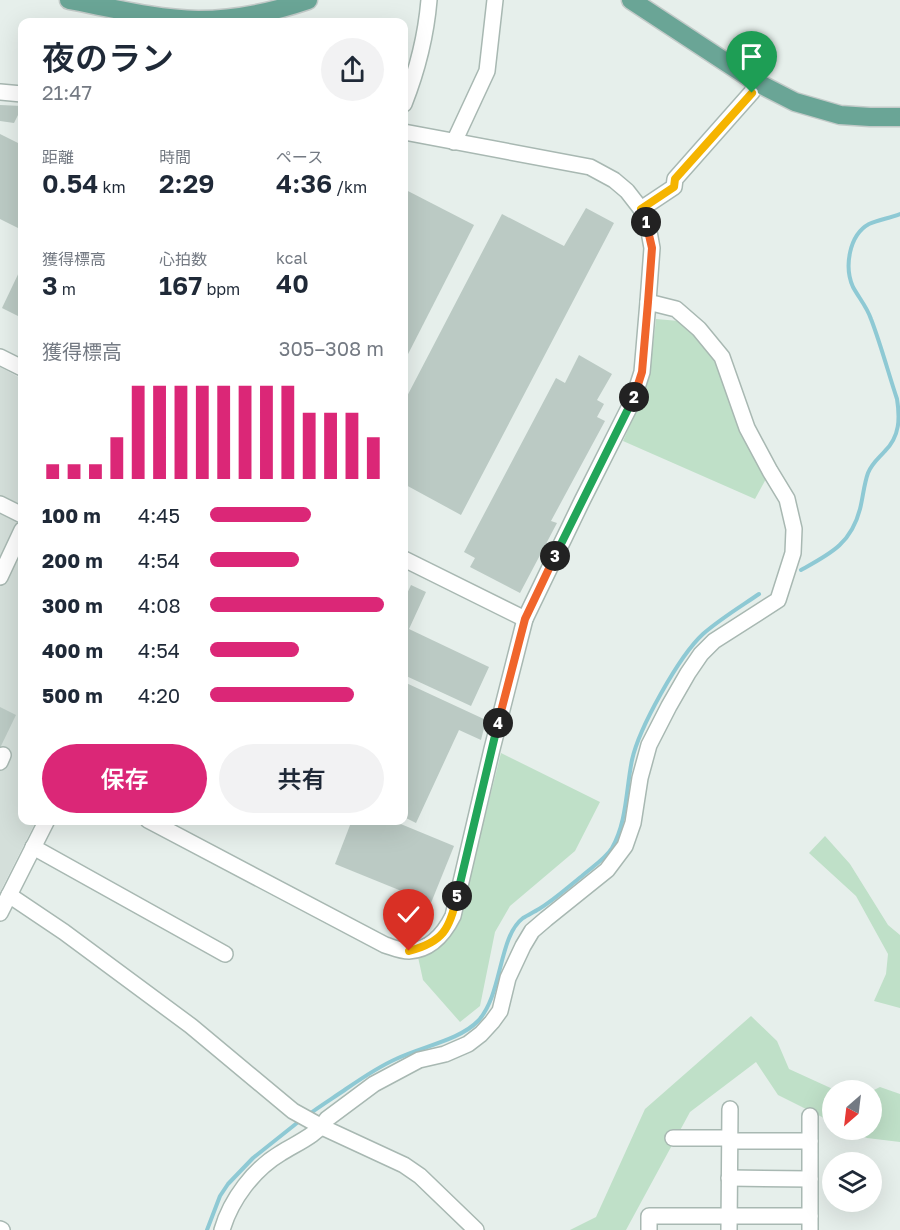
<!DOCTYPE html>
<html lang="ja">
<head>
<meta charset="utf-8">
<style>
	:root { --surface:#fff; --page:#f2f2f3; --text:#1f2937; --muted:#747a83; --accent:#db2777 }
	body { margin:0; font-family:"Golos Text","Noto Sans JP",sans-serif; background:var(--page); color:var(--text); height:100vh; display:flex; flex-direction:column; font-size:22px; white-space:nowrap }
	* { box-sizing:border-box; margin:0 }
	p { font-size:20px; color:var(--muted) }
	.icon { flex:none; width:33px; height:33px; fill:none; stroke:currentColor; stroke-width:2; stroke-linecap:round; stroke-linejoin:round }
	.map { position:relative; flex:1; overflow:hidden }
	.details { position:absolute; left:18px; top:18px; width:390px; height:807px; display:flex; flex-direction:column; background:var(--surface); border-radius:12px; box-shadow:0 6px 24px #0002 }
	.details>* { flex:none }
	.needle { width:39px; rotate:208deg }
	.tools { position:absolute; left:822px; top:1080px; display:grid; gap:12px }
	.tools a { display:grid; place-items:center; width:60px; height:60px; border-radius:50%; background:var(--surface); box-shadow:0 6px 24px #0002; font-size:30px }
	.pin { position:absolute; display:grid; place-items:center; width:51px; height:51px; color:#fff; margin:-62px -26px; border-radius:50% 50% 50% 0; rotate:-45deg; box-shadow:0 0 6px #0007 }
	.pin .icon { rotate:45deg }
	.km { position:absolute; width:30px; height:30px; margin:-15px; border-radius:50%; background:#222; color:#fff; font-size:16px; line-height:30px; text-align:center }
	.round { display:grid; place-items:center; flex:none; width:63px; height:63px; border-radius:32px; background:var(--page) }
	.head { display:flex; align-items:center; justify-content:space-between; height:102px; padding:0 24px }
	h1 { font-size:33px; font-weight:600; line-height:45px }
	.stats { display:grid; grid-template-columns:repeat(3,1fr); gap:9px; height:102px; padding:6px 24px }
	.stats div { display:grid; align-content:center }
	.stats b { font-size:26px; font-weight:600 }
	.stats small { font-size:16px; font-weight:400 }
	.stats p { font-size:16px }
	.chart { height:168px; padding:12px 24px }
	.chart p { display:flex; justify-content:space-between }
	.chart svg { width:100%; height:108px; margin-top:6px; stroke:var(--accent); stroke-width:6 }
	.button { display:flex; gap:12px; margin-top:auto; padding:12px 24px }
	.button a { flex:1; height:69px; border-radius:36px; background:var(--accent); color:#fff; font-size:24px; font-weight:600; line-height:69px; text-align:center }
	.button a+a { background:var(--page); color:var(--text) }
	ul { padding:0 24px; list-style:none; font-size:20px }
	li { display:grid; grid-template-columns:96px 72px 1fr; align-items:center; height:45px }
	li i { height:15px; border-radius:8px; background:var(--accent) }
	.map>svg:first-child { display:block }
</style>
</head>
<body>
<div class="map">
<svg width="900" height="1230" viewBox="0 0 900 1230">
	<rect width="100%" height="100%" fill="#e6efeb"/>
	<!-- built -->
	<polygon fill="#d4dfda" points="0,367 22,379 22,820 36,821 0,892"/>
	<!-- green -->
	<g fill="#bfe0c8">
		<polygon points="656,319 679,321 706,347 717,366 735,412 767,477 755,499 623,441 640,402 650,371"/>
		<path d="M501,753L600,802L575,851L510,906L495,932L480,1006L460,1022L423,980L418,957C440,950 446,943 458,924Z"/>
		<polygon points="825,836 850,864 888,925 900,935 900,1008 874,1001 886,974 888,954 856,896 809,853"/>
		<polygon points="751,1016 777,1041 789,1069 835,1090 832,1090 832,1122 778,1095 756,1062 690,1112 626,1230 570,1230 596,1217 645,1109"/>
		<polygon points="880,1087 900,1094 900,1142 867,1138 847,1130 872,1130 872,1091"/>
	</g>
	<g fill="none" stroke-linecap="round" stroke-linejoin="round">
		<!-- stream -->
		<g stroke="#8ec9d4" stroke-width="4">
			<path d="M801,570C830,554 851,544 860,509C863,497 864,484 868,473C872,463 879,458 885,451C900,436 900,418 897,399C888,372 881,345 871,319C867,307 859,298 853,287C844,267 849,235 869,224C878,220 890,218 900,214"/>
			<path d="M308,1115C320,1106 333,1098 346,1089C362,1078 378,1067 396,1059C420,1047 460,1040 478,1021C503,994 498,937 523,918C528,915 534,912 539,909C554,900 568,887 582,876C592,867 605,859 612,848C627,822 626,789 632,760C639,728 679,656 703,634C720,619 740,607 759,594"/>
			<polyline points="207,1230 220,1196 228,1184 253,1158 302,1119"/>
		</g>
	</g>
	<!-- building -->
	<g fill="#bbcac4">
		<polygon points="0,105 22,106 22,107 14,123 0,121"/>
		<polygon points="0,134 22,145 22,230 0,219"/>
		<polygon points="404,189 474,225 404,362"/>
		<polygon points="586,208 614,223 461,515 404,484 404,402 502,214 564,246"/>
		<polygon points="22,266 22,318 2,308"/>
		<polygon points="579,355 612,374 597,400 604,404 597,417 605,421 551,521 557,523 520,593 470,567 475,558 464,552 556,378 565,383"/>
		<polygon points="411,585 426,592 409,629 489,667 471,706 404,675 404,600"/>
		<polygon points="404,682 486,720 481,740 459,730 416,823 404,817"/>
		<polygon points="0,707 16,715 0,748"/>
		<polygon points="352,820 391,820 454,846 431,903 335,864"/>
	</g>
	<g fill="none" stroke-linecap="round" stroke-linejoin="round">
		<defs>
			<g id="minor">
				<polyline points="0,92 22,94"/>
				<path d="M404,104C417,71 426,36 429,0"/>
				<polyline points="454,142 487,71 495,0"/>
				<polyline points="641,209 674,187 675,179 752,92 756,82"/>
				<polyline points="0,357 22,368"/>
				<polyline points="0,504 22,515"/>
				<polyline points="404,559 525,619"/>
				<polyline points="0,577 22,530"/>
				<polyline points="0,762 3,755"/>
				<path d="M148,820L385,945C392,947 400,951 409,951C430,950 444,934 453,916L492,749L525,619L582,501L633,400L642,372L648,302L652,248L648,226L641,209L627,191L614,180L590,167L404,132"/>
				<polyline points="33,847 225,954"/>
				<polyline points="9,895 64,932 191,1026 293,1111 322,1127 404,1165 420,1176 476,1230"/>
				<polyline points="0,913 47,820"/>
				<polyline points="673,1138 730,1138"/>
				<polyline points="729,1141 810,1141"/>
				<polyline points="729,1178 810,1179"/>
				<polyline points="0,1229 2,1230"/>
				<path d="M222,1230C231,1199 254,1169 281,1153C297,1143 317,1135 327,1119L374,1084L419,1060L445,1054L468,1044L481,1034L492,1022L500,1011L508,978L523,946L532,931L546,919L607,870L625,846L633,823L640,778L649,745L669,706L688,673L701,654L714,641L778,600L793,553L794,529L787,499L770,471L747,428L722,357L699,329L676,309L648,302"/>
				<polyline points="649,1230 649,1216 810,1216"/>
				<polyline points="729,1230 730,1109"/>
				<polyline points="810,1230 810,1116"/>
			</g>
			<g id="major">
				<path d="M69,0C112,8 155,19 198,20C236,20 273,12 308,0"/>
				<polyline points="631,0 756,82 795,102 840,115 870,117 900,117"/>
			</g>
		</defs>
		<!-- minor casing -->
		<use href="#minor" stroke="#a8b8b2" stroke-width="18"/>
		<!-- major casing -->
		<use href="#major" stroke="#c2cac8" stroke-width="21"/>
		<!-- minor -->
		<use href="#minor" stroke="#fff" stroke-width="15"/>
		<!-- major -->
		<use href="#major" stroke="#6aa596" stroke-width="18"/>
	</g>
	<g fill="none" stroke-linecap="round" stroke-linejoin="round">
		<defs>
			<polyline id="split-1" points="646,222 641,209 674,187 675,179 752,93"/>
			<polyline id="split-2" points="634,397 642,372 648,302 652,248 646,222"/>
			<polyline id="split-3" points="555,556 634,397"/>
			<polyline id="split-4" points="498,723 525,619 555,556"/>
			<polyline id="split-5" points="457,896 498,723"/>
			<path id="split-6" d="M409,951C443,942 450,929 457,896"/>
		</defs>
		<!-- split-1 casing -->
		<use href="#split-1" stroke="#fff" stroke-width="12"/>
		<!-- split-2 casing -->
		<use href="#split-2" stroke="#fff" stroke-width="12"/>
		<!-- split-3 casing -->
		<use href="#split-3" stroke="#fff" stroke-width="12"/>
		<!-- split-4 casing -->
		<use href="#split-4" stroke="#fff" stroke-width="12"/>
		<!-- split-5 casing -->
		<use href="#split-5" stroke="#fff" stroke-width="12"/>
		<!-- split-6 casing -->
		<use href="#split-6" stroke="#fff" stroke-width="12"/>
		<!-- split-1 -->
		<use href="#split-1" stroke="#f5b400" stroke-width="8"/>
		<!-- split-2 -->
		<use href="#split-2" stroke="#f0652b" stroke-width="8"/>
		<!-- split-3 -->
		<use href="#split-3" stroke="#22a559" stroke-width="8"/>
		<!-- split-4 -->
		<use href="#split-4" stroke="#f0652b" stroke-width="8"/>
		<!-- split-5 -->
		<use href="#split-5" stroke="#22a559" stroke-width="8"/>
		<!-- split-6 -->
		<use href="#split-6" stroke="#f5b400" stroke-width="8"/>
	</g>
</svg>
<div class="tools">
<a><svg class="needle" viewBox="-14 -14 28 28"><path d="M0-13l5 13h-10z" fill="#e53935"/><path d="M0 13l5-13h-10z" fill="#747a83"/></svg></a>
<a><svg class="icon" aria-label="layers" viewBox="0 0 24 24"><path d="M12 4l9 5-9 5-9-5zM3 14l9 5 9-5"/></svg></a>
</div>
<div class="pin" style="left:752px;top:93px;background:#1e9e55"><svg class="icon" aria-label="arrive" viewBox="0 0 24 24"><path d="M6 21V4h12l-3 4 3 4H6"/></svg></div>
<div class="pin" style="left:409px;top:951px;background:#d93025"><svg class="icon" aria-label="check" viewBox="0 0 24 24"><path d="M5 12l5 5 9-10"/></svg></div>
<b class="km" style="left:646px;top:222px">1</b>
<b class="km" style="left:634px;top:397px">2</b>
<b class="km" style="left:555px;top:556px">3</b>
<b class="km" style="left:498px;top:723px">4</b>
<b class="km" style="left:457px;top:896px">5</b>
<section class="details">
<div class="head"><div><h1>夜のラン</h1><p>21:47</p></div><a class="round"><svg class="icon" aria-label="share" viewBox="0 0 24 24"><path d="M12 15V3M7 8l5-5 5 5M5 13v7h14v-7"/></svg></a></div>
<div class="stats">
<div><p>距離</p><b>0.54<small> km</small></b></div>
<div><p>時間</p><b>2:29</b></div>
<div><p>ペース</p><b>4:36<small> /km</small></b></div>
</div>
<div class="stats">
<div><p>獲得標高</p><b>3<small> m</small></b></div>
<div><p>心拍数</p><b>167<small> bpm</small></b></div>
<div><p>kcal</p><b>40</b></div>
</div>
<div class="chart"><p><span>獲得標高</span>305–308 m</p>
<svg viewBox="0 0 160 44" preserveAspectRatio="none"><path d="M5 44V38M15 44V38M25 44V38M35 44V27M45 44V6M55 44V6M65 44V6M75 44V6M85 44V6M95 44V6M105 44V6M115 44V6M125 44V17M135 44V17M145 44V17M155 44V27"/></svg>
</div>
<ul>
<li><b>100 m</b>4:45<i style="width:58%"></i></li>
<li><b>200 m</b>4:54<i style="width:51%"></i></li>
<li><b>300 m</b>4:08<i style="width:100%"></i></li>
<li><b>400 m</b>4:54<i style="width:51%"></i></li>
<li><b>500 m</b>4:20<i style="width:83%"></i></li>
</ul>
<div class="button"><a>保存</a><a>共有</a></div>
</section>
</div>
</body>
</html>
